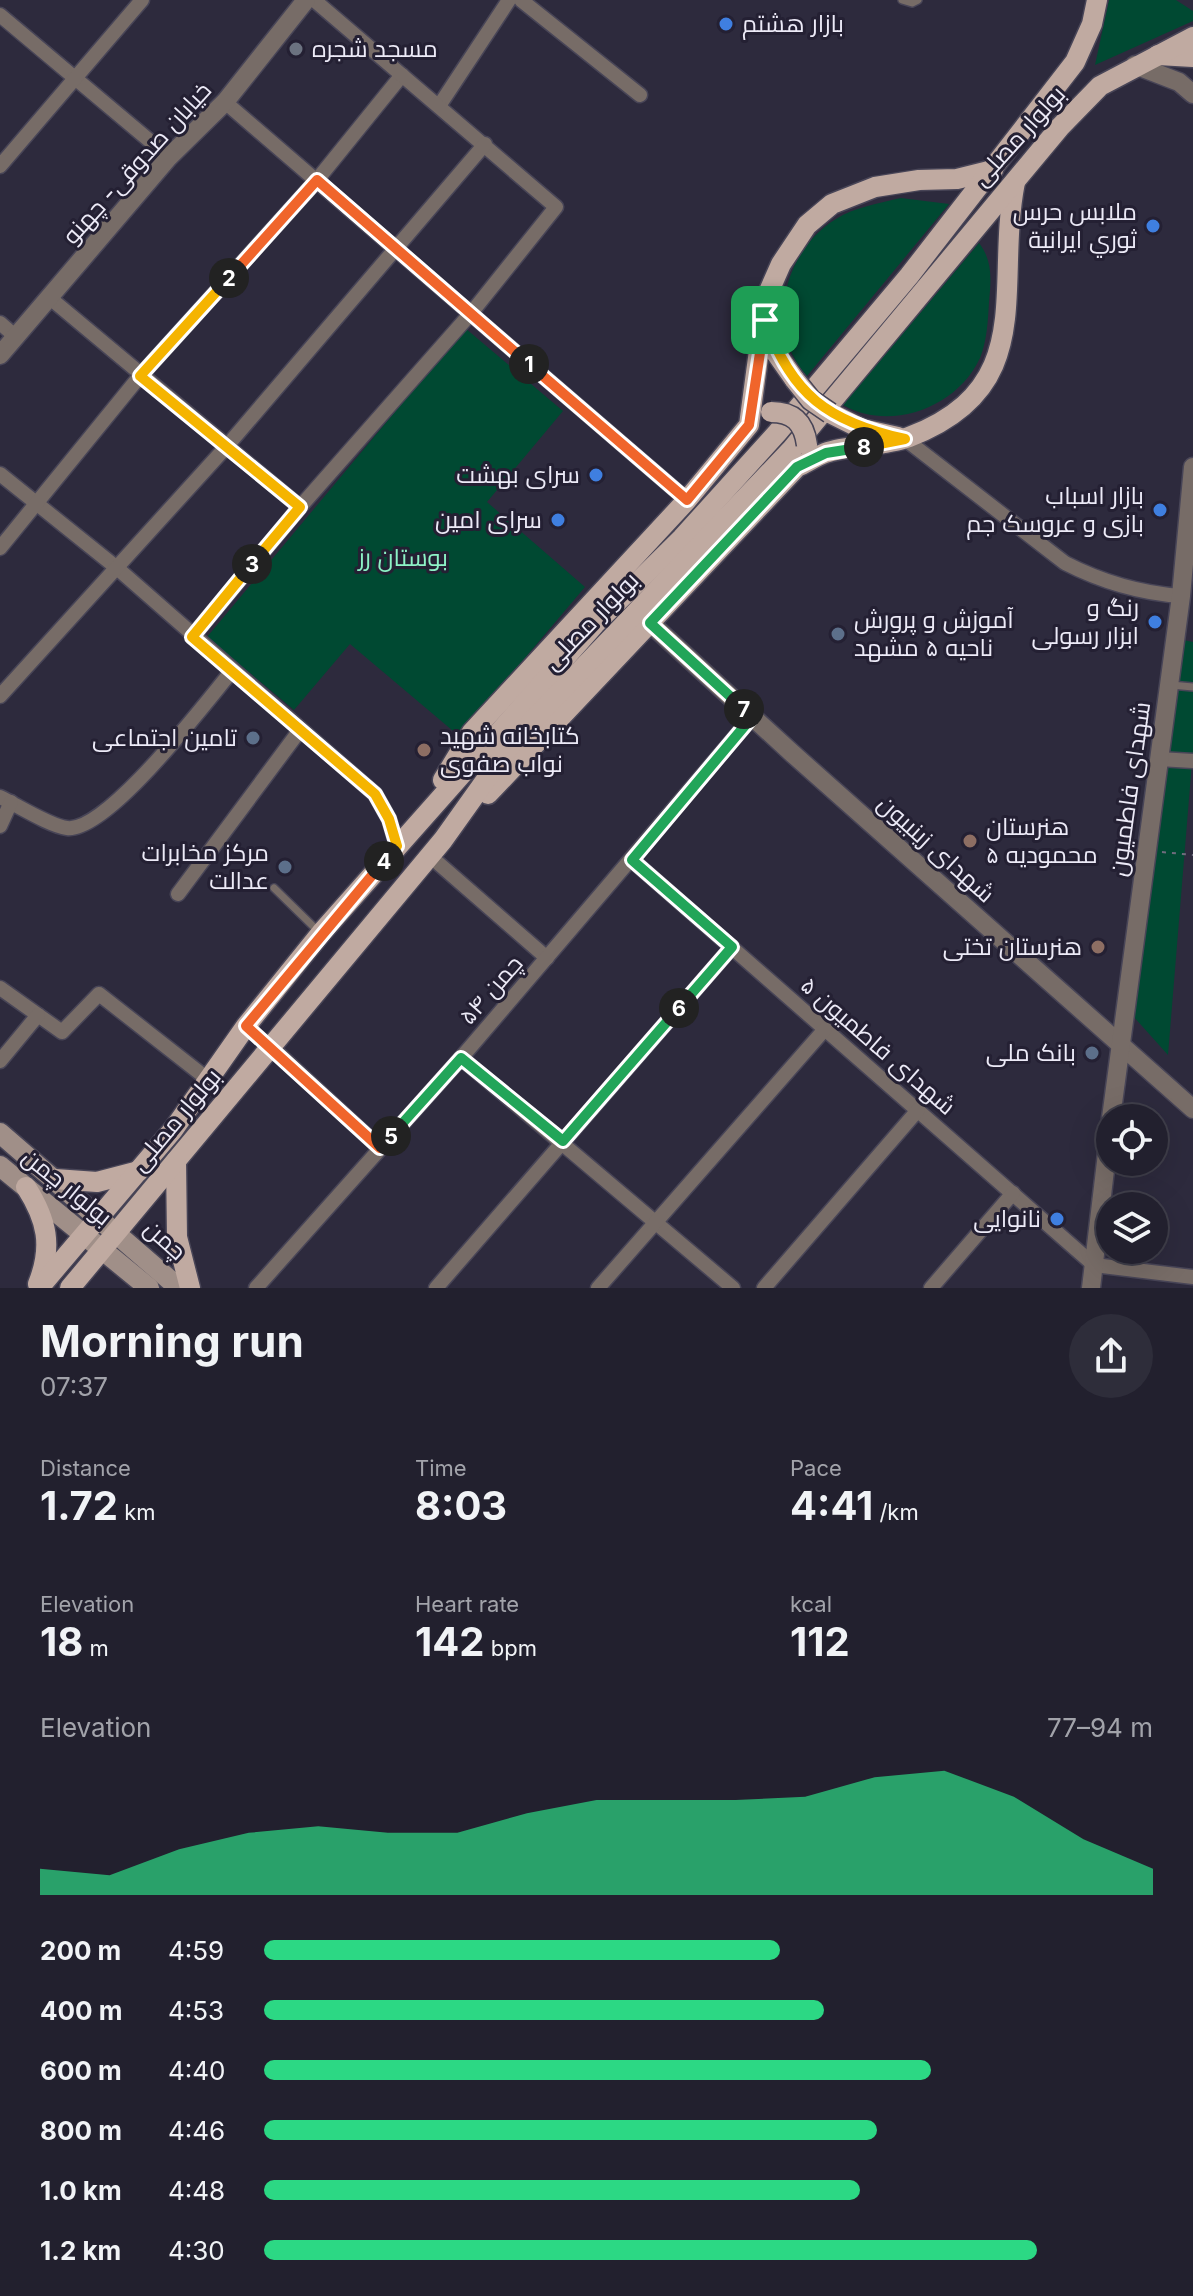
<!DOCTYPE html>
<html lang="en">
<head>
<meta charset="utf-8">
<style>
	:root { --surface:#22202e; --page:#2e2d3a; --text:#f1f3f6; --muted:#a2a3aa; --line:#3f3e4a; --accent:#2cd884 }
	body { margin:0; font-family:Inter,Cairo,sans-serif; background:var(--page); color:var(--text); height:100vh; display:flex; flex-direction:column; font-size:30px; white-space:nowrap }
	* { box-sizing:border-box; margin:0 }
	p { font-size:26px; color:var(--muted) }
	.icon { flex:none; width:44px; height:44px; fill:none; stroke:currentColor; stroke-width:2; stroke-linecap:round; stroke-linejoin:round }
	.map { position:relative; height:1288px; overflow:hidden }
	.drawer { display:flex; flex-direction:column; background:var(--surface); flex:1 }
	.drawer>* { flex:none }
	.controls { position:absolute; left:1096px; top:1104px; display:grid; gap:16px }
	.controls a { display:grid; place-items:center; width:72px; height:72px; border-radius:50%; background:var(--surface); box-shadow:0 8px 32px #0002,0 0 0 2px var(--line); font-size:40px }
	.pin { position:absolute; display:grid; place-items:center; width:68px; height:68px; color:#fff; margin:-34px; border-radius:16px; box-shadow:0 4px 12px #0006 }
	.km { position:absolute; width:40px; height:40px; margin:-20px; border-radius:50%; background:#222; color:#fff; font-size:22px; line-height:40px; text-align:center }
	.round { display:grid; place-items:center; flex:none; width:84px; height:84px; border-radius:42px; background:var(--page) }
	.summary { display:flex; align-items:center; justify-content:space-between; height:136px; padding:0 40px }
	h1 { font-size:44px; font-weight:700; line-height:60px }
	.metrics { display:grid; grid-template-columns:repeat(3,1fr); gap:12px; height:136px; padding:8px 40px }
	.metrics div { display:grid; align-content:center }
	.metrics b { font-size:40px; font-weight:700 }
	.metrics small { font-size:22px; font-weight:400 }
	.metrics p { font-size:22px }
	.chart { height:224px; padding:16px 40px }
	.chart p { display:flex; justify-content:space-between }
	.chart svg { width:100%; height:144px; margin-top:8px; fill:var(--accent); opacity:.7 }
	ul { padding:0 40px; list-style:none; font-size:26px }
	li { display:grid; grid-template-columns:128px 96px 1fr; align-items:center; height:60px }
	li i { height:20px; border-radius:10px; background:var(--accent) }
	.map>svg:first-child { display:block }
</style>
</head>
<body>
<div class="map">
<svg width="1193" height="1288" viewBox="0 0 1193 1288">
	<rect width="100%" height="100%" fill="#2d2a3d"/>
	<!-- green -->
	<g fill="#004932">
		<polygon points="1109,0 1176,0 1193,11 1193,21 1095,65"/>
		<path d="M901,198L949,204L807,376C764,329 784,250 836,219C855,207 880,203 901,198Z"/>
		<path d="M979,243C993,261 991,280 989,302C988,320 987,341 980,358C957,408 890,432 843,405Z"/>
		<polygon points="465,328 563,411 487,502 585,587 459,736 350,644 294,710 207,637"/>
		<polygon points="1183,640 1193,642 1193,750 1168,1055 1133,1016"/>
	</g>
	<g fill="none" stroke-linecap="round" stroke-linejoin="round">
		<defs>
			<g id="service">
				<polyline points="902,0 912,3 918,0"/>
				<polyline points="1171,685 1193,687"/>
				<polyline points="274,888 319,932"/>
			</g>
			<g id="minor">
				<polyline points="521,0 640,95"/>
				<polyline points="0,15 169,157"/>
				<polyline points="225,102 687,500"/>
				<polyline points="439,106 509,0"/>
				<polyline points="0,166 142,0"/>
				<polyline points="50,298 300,507"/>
				<polyline points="0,323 16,337"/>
				<path d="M905,439L1065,563C1102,582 1139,593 1181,596"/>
				<polyline points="0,474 117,568 375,794 389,819 397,846"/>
				<polyline points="0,548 140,376 317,180 402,75"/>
				<polyline points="192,637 300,507 472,312 556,207 314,0"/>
				<polyline points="0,696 227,446 485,144"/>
				<polyline points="1159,759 1193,761"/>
				<path d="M0,797C17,805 50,826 67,828C107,833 205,703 232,671"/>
				<polyline points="0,826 11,802"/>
				<polyline points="430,856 547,958"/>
				<polyline points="632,860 1094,1265 1193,1277"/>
				<polyline points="178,894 300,730"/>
				<polyline points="0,988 62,1032 99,994 210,1081"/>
				<polyline points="271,1047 380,1148"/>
				<polyline points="461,1058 733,1288"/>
				<polyline points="0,1061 38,1015"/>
				<polyline points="256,1288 461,1058 753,716"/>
				<polyline points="436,1288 732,947"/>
				<polyline points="598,1288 825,1029"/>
				<polyline points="764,1288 918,1110"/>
				<polyline points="931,1288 1013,1193"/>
			</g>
			<g id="tertiary">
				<polyline points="1135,65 1179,82 1193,94"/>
				<polyline points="0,355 169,157 225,102 306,0"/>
				<polyline points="650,623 793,754 1193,1109"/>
				<polyline points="1111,1118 1181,596 1193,467"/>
				<polyline points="1091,1288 1110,1128"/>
			</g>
			<g id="secondary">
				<polyline points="0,1133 179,1288"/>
				<polyline points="0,1166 149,1288"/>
			</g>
			<g id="primary">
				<polyline points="1158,55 1193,57"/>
				<polyline points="766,323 776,353 795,380"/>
				<polyline points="830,413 862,429 898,437"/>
				<polyline points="443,780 472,732 687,500 749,425 766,298 781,264 807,225 832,204 875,187 919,180 957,179 993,170"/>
				<path d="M488,794L797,467C806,463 815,457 825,453C851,444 882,447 909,437C1040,387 994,289 1015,182"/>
				<polyline points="176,1161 177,1237 190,1288"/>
				<polyline points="55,1179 97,1182 139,1171"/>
				<path d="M26,1187C47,1220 53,1246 38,1284"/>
				<polyline points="39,1288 173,1130 246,1026 321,933 595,624 682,538 777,433 909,276 1075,62 1092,24 1097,0"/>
				<polyline points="70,1288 443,840 515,739 792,449 1060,127 1100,86 1193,37"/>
			</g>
		</defs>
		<!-- service casing -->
		<use href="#service" stroke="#484557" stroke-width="10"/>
		<!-- minor casing -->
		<use href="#minor" stroke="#484557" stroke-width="17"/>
		<!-- tertiary casing -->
		<use href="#tertiary" stroke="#484557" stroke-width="21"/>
		<!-- secondary casing -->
		<use href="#secondary" stroke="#484557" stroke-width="23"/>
		<!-- primary casing -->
		<use href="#primary" stroke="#484557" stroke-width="23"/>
		<!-- path -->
		<polyline stroke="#6f6c7d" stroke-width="2" stroke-dasharray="4 6" stroke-linecap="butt" points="1162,852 1193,855"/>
		<!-- service -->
		<use href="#service" stroke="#776c67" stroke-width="7"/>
		<!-- minor -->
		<use href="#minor" stroke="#776c67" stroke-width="14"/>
		<!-- tertiary -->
		<use href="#tertiary" stroke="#776c67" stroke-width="18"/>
		<!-- secondary -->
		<use href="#secondary" stroke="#a08f88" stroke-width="20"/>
		<!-- primary -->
		<use href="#primary" stroke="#c0aaa1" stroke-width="20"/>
		<defs>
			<g id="primary-bridge">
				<polyline points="795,380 811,400 830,413"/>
				<path d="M771,412C793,412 804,422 807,445"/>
			</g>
		</defs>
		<!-- primary-bridge casing -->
		<use href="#primary-bridge" stroke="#484557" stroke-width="23" stroke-linecap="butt"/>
		<!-- primary-bridge -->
		<use href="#primary-bridge" stroke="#c0aaa1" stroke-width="20"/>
	</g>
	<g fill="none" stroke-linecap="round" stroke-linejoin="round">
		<defs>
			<polyline id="split-1" points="529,364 687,500 749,425 765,320"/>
			<polyline id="split-2" points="229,278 317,180 529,364"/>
			<polyline id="split-3" points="229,278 140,376 300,507 252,564"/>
			<polyline id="split-4" points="252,564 192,637 375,794 389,819 397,846 384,861"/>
			<polyline id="split-5" points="384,861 246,1026 380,1148 391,1136"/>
			<polyline id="split-6" points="391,1136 461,1058 563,1141 679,1008"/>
			<polyline id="split-7" points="679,1008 732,947 632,860 753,716 744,709"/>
			<polyline id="split-8" points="744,709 650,623 797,467 826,453 864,447"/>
			<path id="split-9" d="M765,320C791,395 829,422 905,439L864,447"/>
		</defs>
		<!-- split-1 casing -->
		<use href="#split-1" stroke="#fff" stroke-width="16"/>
		<!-- split-2 casing -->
		<use href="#split-2" stroke="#fff" stroke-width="16"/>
		<!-- split-3 casing -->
		<use href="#split-3" stroke="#fff" stroke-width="16"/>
		<!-- split-4 casing -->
		<use href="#split-4" stroke="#fff" stroke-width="16"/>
		<!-- split-5 casing -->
		<use href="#split-5" stroke="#fff" stroke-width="16"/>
		<!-- split-6 casing -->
		<use href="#split-6" stroke="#fff" stroke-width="16"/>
		<!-- split-7 casing -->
		<use href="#split-7" stroke="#fff" stroke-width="16"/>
		<!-- split-8 casing -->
		<use href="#split-8" stroke="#fff" stroke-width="16"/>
		<!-- split-9 casing -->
		<use href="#split-9" stroke="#fff" stroke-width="16"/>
		<!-- split-1 -->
		<use href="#split-1" stroke="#f0652b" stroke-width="10"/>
		<!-- split-2 -->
		<use href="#split-2" stroke="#f0652b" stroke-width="10"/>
		<!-- split-3 -->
		<use href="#split-3" stroke="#f5b400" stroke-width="10"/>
		<!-- split-4 -->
		<use href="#split-4" stroke="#f5b400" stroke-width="10"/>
		<!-- split-5 -->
		<use href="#split-5" stroke="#f0652b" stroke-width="10"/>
		<!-- split-6 -->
		<use href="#split-6" stroke="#22a559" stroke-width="10"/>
		<!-- split-7 -->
		<use href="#split-7" stroke="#22a559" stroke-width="10"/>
		<!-- split-8 -->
		<use href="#split-8" stroke="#22a559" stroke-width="10"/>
		<!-- split-9 -->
		<use href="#split-9" stroke="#f5b400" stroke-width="10"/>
	</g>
	<!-- markers -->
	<g fill="#3f7fe0" stroke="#242033" stroke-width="3">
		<circle cx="726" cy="24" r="8"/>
		<circle cx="1153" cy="226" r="8"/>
		<circle cx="596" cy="475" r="8"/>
		<circle cx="1160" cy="510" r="8"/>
		<circle cx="558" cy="520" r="8"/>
		<circle cx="1155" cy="622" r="8"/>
		<circle cx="1057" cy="1219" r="8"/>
	</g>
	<circle fill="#6b7280" stroke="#242033" stroke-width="3" cx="296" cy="49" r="8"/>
	<g fill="#5c6f8a" stroke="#242033" stroke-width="3">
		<circle cx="838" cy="634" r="8"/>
		<circle cx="253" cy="738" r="8"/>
		<circle cx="285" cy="867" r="8"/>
		<circle cx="1092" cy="1053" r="8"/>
	</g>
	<g fill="#8d6e63" stroke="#242033" stroke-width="3">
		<circle cx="424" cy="750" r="8"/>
		<circle cx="970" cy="841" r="8"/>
		<circle cx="1098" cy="947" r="8"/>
	</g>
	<g text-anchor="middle" stroke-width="6" stroke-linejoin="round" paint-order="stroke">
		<!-- poi labels -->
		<g font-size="24" fill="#eceaf7" stroke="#242033" text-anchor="end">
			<text x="742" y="32" text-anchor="start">بازار هشتم</text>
			<text x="312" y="57" text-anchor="start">مسجد شجره</text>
			<text x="1137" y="220">ملابس حرس<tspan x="1137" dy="28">ثوري ايرانية</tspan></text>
			<text x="580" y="483">سرای بهشت</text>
			<text x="1144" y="504">بازار اسباب<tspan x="1144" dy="28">بازی و عروسک جم</tspan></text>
			<text x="542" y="528">سرای امین</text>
			<text x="1139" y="616">رنگ و<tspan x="1139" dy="28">ابزار رسولی</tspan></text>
			<text x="854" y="628" text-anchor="start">آموزش و پرورش<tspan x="854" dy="28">ناحیه ۵ مشهد</tspan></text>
			<text x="440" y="744" text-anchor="start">کتابخانه شهید<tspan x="440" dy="28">نواب صفوی</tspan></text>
			<text x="237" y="746">تامین اجتماعی</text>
			<text x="986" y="835" text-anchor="start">هنرستان<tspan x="986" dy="28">محمودیه ۵</tspan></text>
			<text x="269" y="861">مرکز مخابرات<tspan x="269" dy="28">عدالت</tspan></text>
			<text x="1082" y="955">هنرستان تختی</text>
			<text x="1076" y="1061">بانک ملی</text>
			<text x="1041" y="1227">نانوایی</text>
		</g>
		<!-- street labels -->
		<g font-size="24" fill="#eceaf7" stroke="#242033">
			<text transform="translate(1019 136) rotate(-48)" y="8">بولوار مصلی</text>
			<text transform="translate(137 163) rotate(-48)" y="8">خیابان صدوقی- چهنو</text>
			<text transform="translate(591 621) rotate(-46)" y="8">بولوار مصلی</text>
			<text transform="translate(1130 789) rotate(-82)" y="8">شهدای فاطمیون</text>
			<text transform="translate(936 849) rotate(42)" y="8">شهدای زینبیون</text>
			<text transform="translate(491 990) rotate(-49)" y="8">چمن ۵۴</text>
			<text transform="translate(878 1046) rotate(41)" y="8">شهدای فاطمیون ۵</text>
			<text transform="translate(176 1120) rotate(-50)" y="8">بولوار مصلی</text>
			<text transform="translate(67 1187) rotate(39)" y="8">بولوار چمن</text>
			<text transform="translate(165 1240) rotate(42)" y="8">چمن</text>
		</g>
		<!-- park labels -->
		<g font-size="24" fill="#8df2c6" stroke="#242033">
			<text x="403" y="566">بوستان رز</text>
		</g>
	</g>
</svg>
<div class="controls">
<a><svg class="icon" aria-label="locate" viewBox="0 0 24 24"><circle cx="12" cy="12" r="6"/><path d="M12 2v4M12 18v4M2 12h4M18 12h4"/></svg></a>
<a><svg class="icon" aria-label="layers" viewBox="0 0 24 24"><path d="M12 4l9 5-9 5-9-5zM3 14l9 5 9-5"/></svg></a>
</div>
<div class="pin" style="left:765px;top:320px;background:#1e9e55"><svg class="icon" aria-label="arrive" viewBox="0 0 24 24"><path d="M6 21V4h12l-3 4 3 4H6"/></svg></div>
<b class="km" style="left:529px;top:364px">1</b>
<b class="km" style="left:229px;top:278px">2</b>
<b class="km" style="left:252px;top:564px">3</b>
<b class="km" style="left:384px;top:861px">4</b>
<b class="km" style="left:391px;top:1136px">5</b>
<b class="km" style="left:679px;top:1008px">6</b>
<b class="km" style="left:744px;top:709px">7</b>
<b class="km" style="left:864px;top:447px">8</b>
</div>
<section class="drawer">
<div class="summary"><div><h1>Morning run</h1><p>07:37</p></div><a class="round"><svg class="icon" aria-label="share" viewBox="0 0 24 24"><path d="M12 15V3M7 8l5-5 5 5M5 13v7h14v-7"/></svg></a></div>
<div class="metrics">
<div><p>Distance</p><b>1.72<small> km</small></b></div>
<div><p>Time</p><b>8:03</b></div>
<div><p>Pace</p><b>4:41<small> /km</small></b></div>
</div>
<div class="metrics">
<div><p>Elevation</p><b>18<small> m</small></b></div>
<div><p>Heart rate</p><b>142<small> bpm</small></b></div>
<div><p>kcal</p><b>112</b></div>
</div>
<div class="chart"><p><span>Elevation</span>77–94 m</p>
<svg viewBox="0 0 160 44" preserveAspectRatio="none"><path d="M0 44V36L10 38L20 30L30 25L40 23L50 25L60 25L70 19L80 15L90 15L100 15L110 14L120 8L130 6L140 14L150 27L160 36V44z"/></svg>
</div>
<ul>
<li><b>200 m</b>4:59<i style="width:58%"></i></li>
<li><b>400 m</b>4:53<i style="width:63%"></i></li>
<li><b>600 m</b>4:40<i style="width:75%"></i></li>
<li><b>800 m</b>4:46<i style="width:69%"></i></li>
<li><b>1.0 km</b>4:48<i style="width:67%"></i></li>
<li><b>1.2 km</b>4:30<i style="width:87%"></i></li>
</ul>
</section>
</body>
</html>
